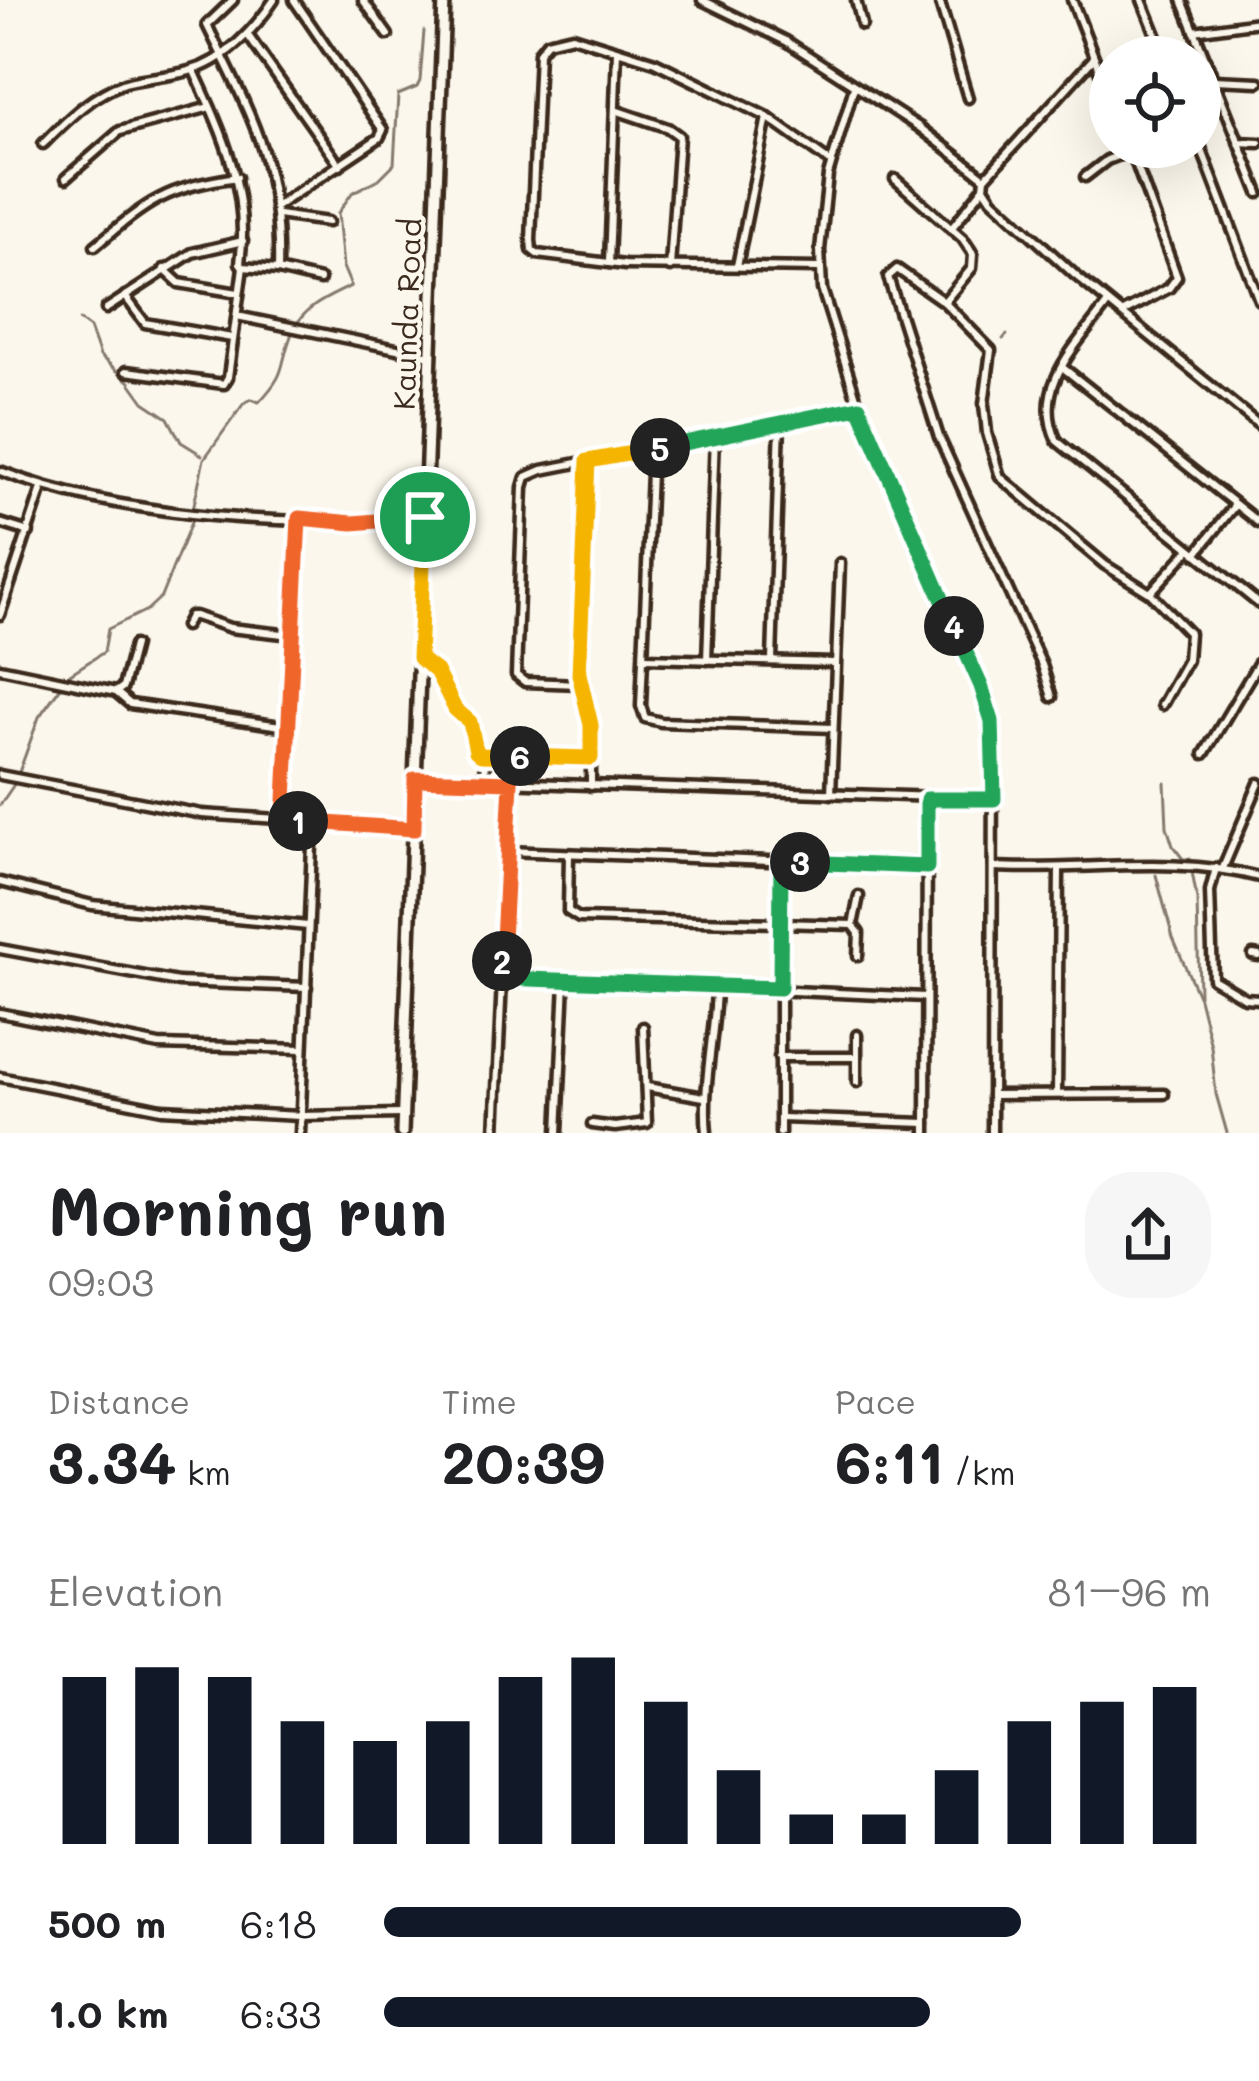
<!DOCTYPE html>
<html lang="en">
<head>
<meta charset="utf-8">
<style>
	:root { --surface:#fff; --page:#f6f6f6; --text:#202124; --muted:#757577; --accent:#111827 }
	body { margin:0; font-family:Mali,sans-serif; background:var(--page); color:var(--text); height:100vh; display:flex; flex-direction:column; font-size:45px; white-space:nowrap }
	* { box-sizing:border-box; margin:0 }
	p { font-size:39px; color:var(--muted) }
	.icon { flex:none; width:66px; height:66px; fill:none; stroke:currentColor; stroke-width:2; stroke-linecap:round; stroke-linejoin:round }
	.map { position:relative; height:1133px; overflow:hidden }
	.side { display:flex; flex-direction:column; background:var(--surface); flex:1 }
	.side>* { flex:none }
	.tools { position:absolute; left:1089px; top:36px; display:grid; gap:24px }
	.tools a { display:grid; place-items:center; width:132px; height:132px; border-radius:50%; background:var(--surface); box-shadow:0 12px 48px #0002; font-size:60px }
	.pin { position:absolute; display:grid; place-items:center; width:102px; height:102px; color:#fff; margin:-51px; border:6px solid #fff; border-radius:50%; box-shadow:0 3px 12px #0007 }
	.km { position:absolute; width:60px; height:60px; margin:-30px; border-radius:50%; background:#222; color:#fff; font-size:33px; line-height:60px; text-align:center }
	.round { display:grid; place-items:center; flex:none; width:126px; height:126px; border-radius:48px; background:var(--page) }
	.headline { display:flex; align-items:center; justify-content:space-between; height:204px; padding:0 48px }
	h1 { font-size:66px; font-weight:700; line-height:90px }
	.figures { display:grid; grid-template-columns:repeat(3,1fr); gap:18px; height:204px; padding:12px 48px }
	.figures div { display:grid; align-content:center }
	.figures b { font-size:60px; font-weight:700 }
	.figures small { font-size:33px; font-weight:400 }
	.figures p { font-size:33px }
	.chart { height:336px; padding:24px 48px }
	.chart p { display:flex; justify-content:space-between }
	.chart svg { width:100%; height:216px; margin-top:12px; stroke:var(--accent); stroke-width:6 }
	ul { padding:0 48px; list-style:none; font-size:39px }
	li { display:grid; grid-template-columns:192px 144px 1fr; align-items:center; height:90px }
	li i { height:30px; border-radius:15px; background:var(--accent) }
	.map>svg:first-child { display:block }
</style>
</head>
<body>
<div class="map">
<svg width="1259" height="1133" viewBox="0 0 1259 1133">
	<rect width="100%" height="100%" fill="#fbf7ec"/>
	<filter id="ink" filterUnits="userSpaceOnUse"><feTurbulence type="fractalNoise" baseFrequency=".00833" numOctaves="2"/><feDisplacementMap in="SourceGraphic" scale="24" xChannelSelector="R" yChannelSelector="G"/><feConvolveMatrix kernelMatrix="1 2 1 2 8 2 1 2 1" color-interpolation-filters="sRGB"/></filter>
	<g filter="url(#ink)">
		<g fill="none" stroke-linecap="round" stroke-linejoin="round">
			<!-- stream -->
			<g stroke="#85796d" stroke-width="3">
				<polyline points="79,320 90,328 100,356 129,381 144,402 168,418 181,442 202,455"/>
				<polyline points="1003,339 1007,335"/>
				<path d="M193,509L204,459L244,403L252,399L259,402C289,370 278,369 292,333C302,307 329,297 351,286L343,267L338,213L352,193L379,179L394,164L398,95L417,87L420,81L424,31"/>
				<polyline points="18,775 39,717 70,674 104,652 108,629 147,610 161,597 192,520"/>
				<polyline points="1165,783 1167,827 1173,846 1183,859 1190,859"/>
				<polyline points="0,805 15,783"/>
				<polyline points="1192,872 1197,899 1199,995"/>
				<polyline points="1156,875 1173,938 1199,998 1211,1046 1216,1094 1227,1133"/>
			</g>
			<defs>
				<g id="minor">
					<path d="M233,0L207,25C251,115 281,166 278,270L320,280"/>
					<polyline points="363,0 388,35"/>
					<polyline points="702,0 786,41 919,127 985,178 1094,58"/>
					<polyline points="856,0 862,25"/>
					<polyline points="939,0 968,98"/>
					<polyline points="1072,0 1110,98"/>
					<polyline points="1142,0 1165,57"/>
					<polyline points="1182,0 1259,193"/>
					<polyline points="1194,31 1259,22"/>
					<polyline points="247,34 340,166"/>
					<path d="M194,71C223,134 250,192 240,263L243,267L278,270"/>
					<polyline points="1214,80 1259,82"/>
					<polyline points="854,87 828,175 820,250 822,289 859,407 981,685 993,730 992,1133"/>
					<polyline points="615,110 668,128 679,136 670,267"/>
					<polyline points="1238,142 1259,143"/>
					<path d="M43,144C66,121 92,94 125,83C145,77 168,77 189,71C224,62 255,29 274,0"/>
					<polyline points="1200,145 1259,300"/>
					<polyline points="1085,177 1107,160 1141,147"/>
					<polyline points="66,178 120,131 210,107"/>
					<polyline points="985,178 984,187 992,199 1075,275 1259,425"/>
					<polyline points="895,179 963,239 973,254 972,268 944,302 897,269 888,277 939,437 1042,665 1052,697"/>
					<polyline points="277,206 379,138 383,130 294,0"/>
					<polyline points="278,215 328,222"/>
					<polyline points="951,229 984,187"/>
					<path d="M95,246C150,200 165,188 237,177"/>
					<polyline points="609,263 617,51"/>
					<polyline points="737,266 767,117"/>
					<polyline points="819,268 625,265 537,254 532,250 531,240 539,52 547,42 572,36 655,62 767,117 830,162"/>
					<polyline points="164,269 179,283 238,293"/>
					<polyline points="125,296 145,323 232,338"/>
					<polyline points="944,302 991,350 984,404 987,433 1000,477 1105,565 1150,593 1190,549"/>
					<path d="M1108,303C1078,344 1031,386 1057,441L1259,604"/>
					<polyline points="106,309 192,253 243,241"/>
					<polyline points="1122,313 1169,288 1177,277 1130,147"/>
					<polyline points="237,316 431,356"/>
					<polyline points="1062,367 1259,523"/>
					<polyline points="126,371 224,384 228,377 243,267"/>
					<polyline points="652,449 641,706 645,718 661,722 833,728"/>
					<polyline points="588,461 579,674 591,725 591,786"/>
					<path d="M0,471C123,519 294,527 425,517"/>
					<polyline points="0,523 29,532"/>
					<polyline points="1196,554 1235,505"/>
					<polyline points="1150,593 1189,633 1187,660 1162,705"/>
					<polyline points="0,615 42,488"/>
					<polyline points="185,626 190,616 195,616 230,628 292,635"/>
					<polyline points="134,645 123,687 116,692 130,704 288,727"/>
					<polyline points="645,658 834,663"/>
					<path d="M422,659C447,675 449,704 470,722L473,746L481,755L589,758"/>
					<polyline points="707,660 715,435"/>
					<polyline points="772,660 780,423"/>
					<polyline points="0,668 116,692"/>
					<polyline points="580,684 525,682 516,675 523,487 526,477 542,470 859,407"/>
					<polyline points="1204,754 1259,662"/>
					<polyline points="0,775 202,814 412,828"/>
					<polyline points="415,779 993,799"/>
					<polyline points="483,780 486,756"/>
					<polyline points="831,794 840,563"/>
					<polyline points="284,821 299,519"/>
					<polyline points="506,851 927,867"/>
					<polyline points="569,854 568,911 579,918 853,925 859,896"/>
					<path d="M993,867C1081,872 1173,854 1259,877"/>
					<polyline points="1216,868 1210,891 1213,979 1245,998 1259,999"/>
					<polyline points="1223,868 1259,783"/>
					<polyline points="0,882 92,905 308,926"/>
					<polyline points="853,925 859,933 858,956"/>
					<polyline points="0,949 178,982 307,987"/>
					<polyline points="1253,955 1259,956"/>
					<polyline points="501,978 925,997"/>
					<polyline points="0,1013 159,1045 303,1049"/>
					<polyline points="779,1057 857,1057"/>
					<polyline points="0,1077 162,1109 300,1116 401,1114"/>
					<polyline points="857,1082 857,1035"/>
					<polyline points="647,1087 704,1097"/>
					<polyline points="1057,1094 1059,870"/>
					<polyline points="992,1095 1164,1094"/>
					<polyline points="781,1118 926,1123"/>
					<polyline points="592,1124 615,1127 647,1123 643,1027"/>
					<polyline points="300,1133 313,822"/>
					<polyline points="495,1133 511,783"/>
					<polyline points="558,1133 565,981"/>
					<path d="M707,1133C702,1085 715,1037 716,988"/>
					<polyline points="780,1133 780,861"/>
					<polyline points="926,1133 927,799"/>
				</g>
				<polyline id="secondary" points="402,1133 444,0"/>
			</defs>
			<!-- minor casing -->
			<use href="#minor" stroke="#3b2a1e" stroke-width="15"/>
			<!-- secondary casing -->
			<use href="#secondary" stroke="#3b2a1e" stroke-width="18"/>
			<!-- minor -->
			<use href="#minor" stroke="#fbf7ec" stroke-width="6"/>
			<!-- secondary -->
			<use href="#secondary" stroke="#fbf7ec" stroke-width="9"/>
		</g>
	</g>
	<g fill="none" stroke-linecap="round" stroke-linejoin="round" filter="url(#ink)">
		<defs>
			<polyline id="split-1" points="298,821 284,820 299,518 353,523 425,517"/>
			<polyline id="split-2" points="298,821 414,829 415,779 511,782 502,961"/>
			<polyline id="split-3" points="502,961 501,978 780,988 781,861 800,862"/>
			<polyline id="split-4" points="800,862 927,867 927,799 994,799 992,721 981,686 954,626"/>
			<polyline id="split-5" points="660,448 859,407 954,626"/>
			<polyline id="split-6" points="520,756 591,758 591,725 579,674 588,461 660,448"/>
			<polyline id="split-7" points="425,517 419,658 436,671 455,709 470,722 476,751 481,755 520,756"/>
		</defs>
		<!-- split-1 casing -->
		<use href="#split-1" stroke="#fff" stroke-width="24"/>
		<!-- split-2 casing -->
		<use href="#split-2" stroke="#fff" stroke-width="24"/>
		<!-- split-3 casing -->
		<use href="#split-3" stroke="#fff" stroke-width="24"/>
		<!-- split-4 casing -->
		<use href="#split-4" stroke="#fff" stroke-width="24"/>
		<!-- split-5 casing -->
		<use href="#split-5" stroke="#fff" stroke-width="24"/>
		<!-- split-6 casing -->
		<use href="#split-6" stroke="#fff" stroke-width="24"/>
		<!-- split-7 casing -->
		<use href="#split-7" stroke="#fff" stroke-width="24"/>
		<!-- split-1 -->
		<use href="#split-1" stroke="#f0652b" stroke-width="15"/>
		<!-- split-2 -->
		<use href="#split-2" stroke="#f0652b" stroke-width="15"/>
		<!-- split-3 -->
		<use href="#split-3" stroke="#22a559" stroke-width="15"/>
		<!-- split-4 -->
		<use href="#split-4" stroke="#22a559" stroke-width="15"/>
		<!-- split-5 -->
		<use href="#split-5" stroke="#22a559" stroke-width="15"/>
		<!-- split-6 -->
		<use href="#split-6" stroke="#f5b400" stroke-width="15"/>
		<!-- split-7 -->
		<use href="#split-7" stroke="#f5b400" stroke-width="15"/>
	</g>
	<g text-anchor="middle" stroke-width="9" stroke-linejoin="round" paint-order="stroke">
		<!-- street labels -->
		<g font-size="30" fill="#3b2a1e" stroke="#fbf7ec">
			<text transform="translate(408 314) rotate(-88)" y="10">Kaunda Road</text>
		</g>
	</g>
</svg>
<div class="tools">
<a><svg class="icon" aria-label="locate" viewBox="0 0 24 24"><circle cx="12" cy="12" r="6"/><path d="M12 2v4M12 18v4M2 12h4M18 12h4"/></svg></a>
</div>
<div class="pin" style="left:425px;top:517px;background:#1e9e55"><svg class="icon" aria-label="arrive" viewBox="0 0 24 24"><path d="M6 21V4h12l-3 4 3 4H6"/></svg></div>
<b class="km" style="left:298px;top:821px">1</b>
<b class="km" style="left:502px;top:961px">2</b>
<b class="km" style="left:800px;top:862px">3</b>
<b class="km" style="left:954px;top:626px">4</b>
<b class="km" style="left:660px;top:448px">5</b>
<b class="km" style="left:520px;top:756px">6</b>
</div>
<section class="side">
<div class="headline"><div><h1>Morning run</h1><p>09:03</p></div><a class="round"><svg class="icon" aria-label="share" viewBox="0 0 24 24"><path d="M12 15V3M7 8l5-5 5 5M5 13v7h14v-7"/></svg></a></div>
<div class="figures">
<div><p>Distance</p><b>3.34<small> km</small></b></div>
<div><p>Time</p><b>20:39</b></div>
<div><p>Pace</p><b>6:11<small> /km</small></b></div>
</div>
<div class="chart"><p><span>Elevation</span>81–96 m</p>
<svg viewBox="0 0 160 44" preserveAspectRatio="none"><path d="M5 44V10M15 44V8M25 44V10M35 44V19M45 44V23M55 44V19M65 44V10M75 44V6M85 44V15M95 44V29M105 44V38M115 44V38M125 44V29M135 44V19M145 44V15M155 44V12"/></svg>
</div>
<ul>
<li><b>500 m</b>6:18<i style="width:77%"></i></li>
<li><b>1.0 km</b>6:33<i style="width:66%"></i></li>
</ul>
</section>
</body>
</html>
